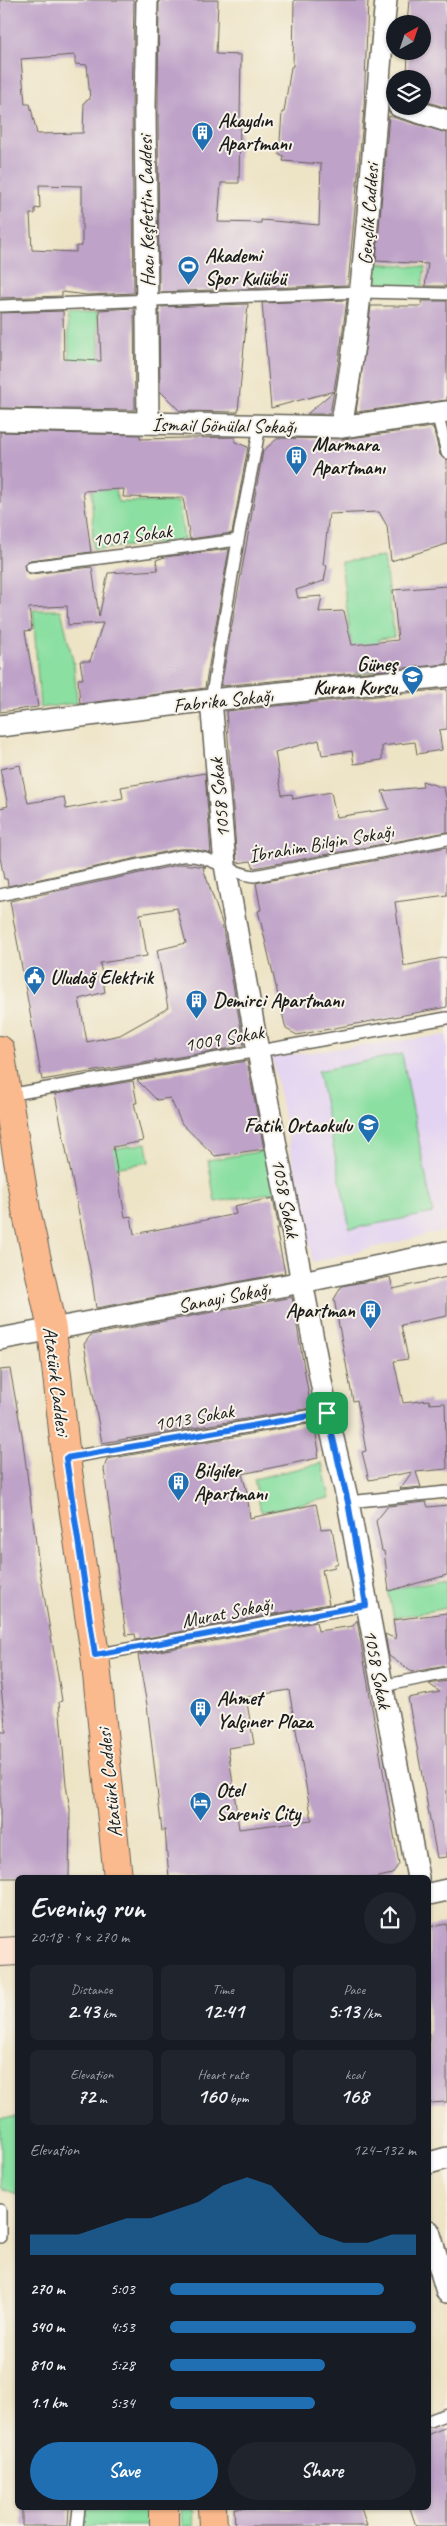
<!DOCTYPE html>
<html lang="en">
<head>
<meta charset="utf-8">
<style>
	:root { --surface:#171b24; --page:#20242c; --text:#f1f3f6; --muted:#9ea1a6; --accent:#1f6fb2 }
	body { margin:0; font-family:Caveat,sans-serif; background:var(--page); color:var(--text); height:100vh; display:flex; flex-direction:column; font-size:19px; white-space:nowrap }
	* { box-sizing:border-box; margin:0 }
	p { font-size:16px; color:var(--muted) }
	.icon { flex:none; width:28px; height:28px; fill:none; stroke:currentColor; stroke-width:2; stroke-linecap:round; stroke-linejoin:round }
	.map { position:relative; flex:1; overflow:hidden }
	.sheet { position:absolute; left:15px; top:1875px; width:416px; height:635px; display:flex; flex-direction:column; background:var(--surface); border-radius:8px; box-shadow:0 1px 4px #0004 }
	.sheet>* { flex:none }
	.needle { width:32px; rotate:40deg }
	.fabs { position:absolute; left:386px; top:15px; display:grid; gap:10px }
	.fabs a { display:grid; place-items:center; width:45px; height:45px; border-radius:50%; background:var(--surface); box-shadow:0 1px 4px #0004; font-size:25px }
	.pin { position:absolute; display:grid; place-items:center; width:42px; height:42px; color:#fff; margin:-21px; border-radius:10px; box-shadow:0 2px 8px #0006 }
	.round { display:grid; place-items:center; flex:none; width:52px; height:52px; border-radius:26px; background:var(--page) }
	.headline { display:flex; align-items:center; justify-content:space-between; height:85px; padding:0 15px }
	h1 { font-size:28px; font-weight:600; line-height:38px }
	.stats { display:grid; grid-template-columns:repeat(3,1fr); gap:8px; height:85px; padding:5px 15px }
	.stats div { display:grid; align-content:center; border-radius:8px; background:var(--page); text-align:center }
	.stats b { font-size:21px; font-weight:600 }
	.stats small { font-size:14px; font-weight:400 }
	.stats p { font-size:14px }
	.chart { height:140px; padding:10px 15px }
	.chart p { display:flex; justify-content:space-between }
	.chart svg { width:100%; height:90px; margin-top:5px; fill:var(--accent); opacity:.7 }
	.cta { display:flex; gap:10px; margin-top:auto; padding:10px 15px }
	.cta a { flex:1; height:58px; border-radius:30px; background:var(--accent); color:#fff; font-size:20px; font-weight:600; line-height:58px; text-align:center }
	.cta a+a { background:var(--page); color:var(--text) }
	ul { padding:0 15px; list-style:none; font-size:16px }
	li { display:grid; grid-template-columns:80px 60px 1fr; align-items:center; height:38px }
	li i { height:12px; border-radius:6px; background:var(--accent) }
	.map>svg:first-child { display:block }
</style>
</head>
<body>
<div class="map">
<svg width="447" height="2526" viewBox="0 0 447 2526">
	<rect width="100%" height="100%" fill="#f7f3e8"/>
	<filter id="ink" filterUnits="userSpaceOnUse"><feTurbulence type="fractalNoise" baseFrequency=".02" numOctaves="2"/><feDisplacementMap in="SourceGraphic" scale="10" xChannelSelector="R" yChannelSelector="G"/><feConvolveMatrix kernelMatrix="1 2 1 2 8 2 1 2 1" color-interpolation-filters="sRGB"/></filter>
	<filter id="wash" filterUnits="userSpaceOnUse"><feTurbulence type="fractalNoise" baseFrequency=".0096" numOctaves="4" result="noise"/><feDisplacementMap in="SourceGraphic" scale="20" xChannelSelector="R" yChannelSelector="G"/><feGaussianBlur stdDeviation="1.12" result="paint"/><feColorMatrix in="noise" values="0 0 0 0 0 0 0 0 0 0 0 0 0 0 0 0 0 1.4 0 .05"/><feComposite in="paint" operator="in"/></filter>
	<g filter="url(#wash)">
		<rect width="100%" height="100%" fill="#ede3c5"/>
		<!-- built -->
		<polygon fill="#e3d3f2" points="447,1035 447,1230 313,1262 272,1057"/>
		<!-- green -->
		<g fill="#8adfa1" stroke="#537e5e">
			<polygon points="374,263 425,267 422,288 371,287"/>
			<polygon points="97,313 100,358 104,358 107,411 93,412 91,368 70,369 67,315"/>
			<polygon points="88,439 103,440 118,502 179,502 184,540 93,550 92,491"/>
			<polygon points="384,557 394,637 379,639 383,671 355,674 341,562"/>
			<polygon points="33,610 61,610 74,665 77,703 40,708"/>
			<polygon points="402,1054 433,1213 350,1229 318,1071"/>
			<polygon points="146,1143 149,1162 74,1175 70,1157"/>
			<polygon points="269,1150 276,1192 215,1202 208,1160"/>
			<polygon points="322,1463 330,1498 261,1512 254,1479"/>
			<polygon points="447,1579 447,1608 394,1618 388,1590"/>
			<polygon points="17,2117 18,2117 17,2194 0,2188 0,2118"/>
			<polygon points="84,2508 152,2508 151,2526 83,2526"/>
			<polygon points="181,2508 193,2508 194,2526 182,2526"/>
		</g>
		<g id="blocks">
			<!-- building -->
			<g fill="#bea2c8" fill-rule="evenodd">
				<path d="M0,0H134L132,107L134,293L87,295L62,292V296L0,298ZM75,55V64L87,65L90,99L84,102L83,133L37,134L30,104H25L21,59ZM39,185L82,186V246H76V252L32,250L30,214H35V208L40,209Z"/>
				<polygon points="159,0 218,0 216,54 241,55 239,183 221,183 218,222 261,223 261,220 319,225 321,164 283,161 284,156 279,155 282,112 284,112 291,67 293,66 294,0 368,0 364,108 348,285 159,292 158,107"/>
				<polygon points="409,0 447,0 447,108 422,100 422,79 407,79 408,51 422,51 422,24 407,24"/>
				<polygon points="389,116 447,133 447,286 425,286 428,264 376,261"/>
				<polygon points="347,300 337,372 330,414 307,414 334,391 271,408 262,303"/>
				<polygon points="422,301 447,301 447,400 356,412 371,306 421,306"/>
				<polygon points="248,304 238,412 180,411 160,391 159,307"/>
				<polygon points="134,308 135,410 0,408 0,313 63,311 64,359 101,361 99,310"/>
				<polygon points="433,427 440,455 447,460 447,544 391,561 387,526 379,512 329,514 323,565 327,565 324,581 296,590 298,598 322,596 319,612 344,611 352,645 398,640 393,590 447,586 447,664 221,686 263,451 278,438 343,439"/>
				<polygon points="0,432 140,435 140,439 235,437 235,442 248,447 232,533 190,539 183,498 123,497 124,489 83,491 91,552 30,560 24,565 25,571 31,574 92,567 99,617 108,573 158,570 156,560 165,557 229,549 205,688 80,704 78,679 83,679 80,661 90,661 103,623 68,625 67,606 29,608 32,630 25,631 38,707 0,712"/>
				<polygon points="447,689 447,729 439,730 442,750 417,754 415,742 382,746 382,760 354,764 352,751 322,755 319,740 275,752 282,795 292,794 293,799 331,792 336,817 389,809 382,791 423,787 422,781 444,788 447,801 447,832 254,868 251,861 237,863 226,711"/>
				<polygon points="20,765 28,803 64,797 66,809 123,798 121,787 205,773 211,853 193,849 179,849 8,886 7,879 4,879 0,857 0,808 8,806 0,769"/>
				<polygon points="447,847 447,895 395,902 404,966 447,957 447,1007 297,1035 286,1029 261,923 258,911 261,910 256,883"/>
				<path d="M182,864L206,867L203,868L222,923L244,1046L42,1080L10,901ZM177,908L186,943L157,950L168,1008L120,1035L87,1042L79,999L105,992L100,963L147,956L140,914Z"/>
				<polygon points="247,1061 264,1149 215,1156 182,1124 170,1098 157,1100 137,1080"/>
				<polygon points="133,1081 137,1103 134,1103 143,1141 113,1147 125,1217 131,1216 134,1234 236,1214 234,1206 273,1198 279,1229 276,1229 285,1273 96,1308 92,1279 55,1094"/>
				<polygon points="390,1277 393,1289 447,1277 447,1316 401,1325 408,1359 394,1361 403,1403 429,1400 430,1404 445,1403 447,1469 416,1472 421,1487 400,1489 412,1472 369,1480 362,1452 366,1451 357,1400 353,1401 334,1299 342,1286"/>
				<polygon points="292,1297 311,1408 102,1443 84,1344 91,1335"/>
				<polygon points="10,1369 22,1435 39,1566 60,1688 62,1701 59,1702 66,1785 70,1809 69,1878 0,1878 0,1732 6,1732 0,1679 0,1370"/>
				<polygon points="314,1423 319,1452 317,1453 318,1458 242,1474 247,1492 250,1518 316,1504 321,1529 332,1528 338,1563 334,1565 335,1567 322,1570 329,1604 136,1640 135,1634 126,1635 104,1469 107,1459"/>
				<polygon points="426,1502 428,1507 447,1505 447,1575 389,1591 384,1551 382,1551 376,1521 388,1506"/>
				<polygon points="447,1613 447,1666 412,1672 389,1656 385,1634 396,1639 393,1620"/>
				<path d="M357,1620L399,1864L392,1874L375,1878H169L165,1830L162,1831L147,1705L138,1655L316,1622L318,1631L353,1626ZM289,1690L312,1820L239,1829L228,1748L254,1744L246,1697Z"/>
				<polygon points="447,1681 447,1857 437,1858 408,1698 440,1692 429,1684"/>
				<polygon points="447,1924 447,2102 429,2103 429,1927"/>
				<polygon points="447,2427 447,2526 416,2526 410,2508 429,2508 429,2434"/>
				<polygon points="22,2508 69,2508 68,2526 22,2526"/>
				<polygon points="234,2508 361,2508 367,2526 235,2526"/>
			</g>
		</g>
	</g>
	<g filter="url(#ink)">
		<use href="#blocks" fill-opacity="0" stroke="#656257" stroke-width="1"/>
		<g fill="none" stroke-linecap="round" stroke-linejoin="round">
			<defs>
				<g id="lane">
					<polyline points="0,306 362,292 447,294"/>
					<polyline points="437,413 447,453"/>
					<polyline points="31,567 238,540"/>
					<polyline points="211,700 238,540 260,426"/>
					<path d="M0,895L181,856C212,854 227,873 254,876L447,839"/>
					<polyline points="8,1095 447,1018"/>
					<polyline points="66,1458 327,1413"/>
					<polyline points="348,1502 447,1492"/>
					<polyline points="95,1655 365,1605"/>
					<polyline points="382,1686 447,1673"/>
					<polyline points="0,2210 0,2237"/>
					<polyline points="429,2421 447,2414"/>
					<polyline points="77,2526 79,2508"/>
				</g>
				<g id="street">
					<polyline points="147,0 145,107 148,423"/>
					<polyline points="399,106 447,121"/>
					<polyline points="0,420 341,427 447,412"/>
					<path d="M341,427C367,286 372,143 386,0"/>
					<polyline points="211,700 225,865 258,1051 327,1413 348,1502 418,1878"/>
					<polyline points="0,726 211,700 447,676"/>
					<polyline points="0,1339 302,1282 447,1252"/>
					<polyline points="429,1894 447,1890"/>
					<polyline points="429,2163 447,2158"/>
					<polyline points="429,2231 447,2292"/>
				</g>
				<polyline id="secondary" points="0,1952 18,1951"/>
				<g id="primary">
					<polyline points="0,1050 26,1210 52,1329 66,1458 95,1655 118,1878"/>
					<polyline points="212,2508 213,2526"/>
					<polyline points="164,2526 164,2508"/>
				</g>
			</defs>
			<!-- lane casing -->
			<use href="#lane" stroke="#656257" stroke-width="14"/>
			<!-- street casing -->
			<use href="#street" stroke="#656257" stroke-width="24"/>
			<!-- secondary casing -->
			<use href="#secondary" stroke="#656257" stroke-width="30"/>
			<!-- primary casing -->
			<use href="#primary" stroke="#656257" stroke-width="30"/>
			<!-- lane -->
			<use href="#lane" stroke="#fff" stroke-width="11"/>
			<!-- street -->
			<use href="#street" stroke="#fff" stroke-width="21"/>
			<!-- secondary -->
			<use href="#secondary" stroke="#fde3d1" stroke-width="28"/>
			<!-- primary -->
			<use href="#primary" stroke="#fbba8d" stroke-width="28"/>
		</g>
	</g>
	<g fill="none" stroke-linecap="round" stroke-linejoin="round" filter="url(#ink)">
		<defs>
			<polygon id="route" points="327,1413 348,1502 366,1605 95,1655 66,1458"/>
		</defs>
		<!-- route casing -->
		<use href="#route" stroke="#fff" stroke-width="10"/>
		<!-- route -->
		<use href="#route" stroke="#1a73e8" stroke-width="6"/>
	</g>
	<!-- icons -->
	<defs>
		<symbol id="building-pin" viewBox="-11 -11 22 30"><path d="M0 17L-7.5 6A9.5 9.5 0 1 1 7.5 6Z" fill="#1f6fb2" stroke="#f7f3e8"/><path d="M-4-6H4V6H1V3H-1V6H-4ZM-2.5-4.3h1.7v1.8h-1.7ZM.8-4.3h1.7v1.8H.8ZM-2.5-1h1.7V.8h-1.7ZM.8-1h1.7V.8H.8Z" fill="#fff"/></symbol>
		<symbol id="stadium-pin" viewBox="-11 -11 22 30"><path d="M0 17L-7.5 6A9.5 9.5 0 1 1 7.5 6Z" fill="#1f6fb2" stroke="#f7f3e8"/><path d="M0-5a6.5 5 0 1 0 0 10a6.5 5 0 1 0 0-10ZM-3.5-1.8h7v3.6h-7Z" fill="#fff"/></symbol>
		<symbol id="school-pin" viewBox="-11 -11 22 30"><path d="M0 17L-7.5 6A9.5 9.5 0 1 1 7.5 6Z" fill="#1f6fb2" stroke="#f7f3e8"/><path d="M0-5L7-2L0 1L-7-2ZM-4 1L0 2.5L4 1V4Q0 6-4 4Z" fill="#fff"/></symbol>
		<symbol id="civic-pin" viewBox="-11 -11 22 30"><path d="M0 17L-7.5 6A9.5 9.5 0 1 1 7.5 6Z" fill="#1f6fb2" stroke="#f7f3e8"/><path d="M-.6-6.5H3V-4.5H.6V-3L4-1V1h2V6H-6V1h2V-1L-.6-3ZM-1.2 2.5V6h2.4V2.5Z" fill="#fff"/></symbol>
		<symbol id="hotel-pin" viewBox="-11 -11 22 30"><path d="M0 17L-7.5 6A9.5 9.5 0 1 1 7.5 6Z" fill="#1f6fb2" stroke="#f7f3e8"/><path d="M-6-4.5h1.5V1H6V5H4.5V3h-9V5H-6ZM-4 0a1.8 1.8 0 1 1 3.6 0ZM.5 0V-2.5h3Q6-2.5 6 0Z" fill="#fff"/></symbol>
	</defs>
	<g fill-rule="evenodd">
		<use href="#building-pin" x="190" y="120" width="25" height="34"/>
		<use href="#stadium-pin" x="176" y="254" width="25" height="34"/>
		<use href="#building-pin" x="284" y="444" width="25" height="34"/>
		<use href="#school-pin" x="400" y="664" width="25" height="34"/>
		<use href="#civic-pin" x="22" y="964" width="25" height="34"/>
		<use href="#building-pin" x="184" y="988" width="25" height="34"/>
		<use href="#school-pin" x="356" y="1112" width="25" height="34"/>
		<use href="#building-pin" x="358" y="1298" width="25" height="34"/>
		<use href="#building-pin" x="166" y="1470" width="25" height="34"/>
		<use href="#building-pin" x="188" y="1696" width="25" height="34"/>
		<use href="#hotel-pin" x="188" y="1790" width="25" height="34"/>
	</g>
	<g text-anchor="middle" stroke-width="4" stroke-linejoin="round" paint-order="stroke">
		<!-- poi labels -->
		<g font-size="20" font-weight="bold" fill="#1c1c1c" stroke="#f7f3e8" text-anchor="start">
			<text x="218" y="127">Akaydın<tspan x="218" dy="23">Apartmanı</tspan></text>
			<text x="205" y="262">Akademi<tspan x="205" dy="23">Spor Kulübü</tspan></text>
			<text x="312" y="451">Marmara<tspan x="312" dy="23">Apartmanı</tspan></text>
			<text x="397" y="671" text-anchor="end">Güneş<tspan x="397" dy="23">Kuran Kursu</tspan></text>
			<text x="50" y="984">Uludağ Elektrik</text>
			<text x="213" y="1007">Demirci Apartmanı</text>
			<text x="352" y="1132" text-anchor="end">Fatih Ortaokulu</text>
			<text x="355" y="1317" text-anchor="end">Apartman</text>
			<text x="194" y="1477">Bilgiler<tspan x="194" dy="23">Apartmanı</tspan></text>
			<text x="217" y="1705">Ahmet<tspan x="217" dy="23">Yalçıner Plaza</tspan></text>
			<text x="216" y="1797">Otel<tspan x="216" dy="23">Sarenis City</tspan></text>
		</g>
		<!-- street labels -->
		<g font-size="20" fill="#1c1c1c" stroke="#f7f3e8">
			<text transform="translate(146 211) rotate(-91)" y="7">Hacı Keşfettin Caddesi</text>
			<text transform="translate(368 214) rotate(-86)" y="7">Gençlik Caddesi</text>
			<text transform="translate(224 425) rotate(1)" y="7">İsmail Gönülal Sokağı</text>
			<text transform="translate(132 535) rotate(-7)" y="7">1007 Sokak</text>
			<text transform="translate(223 700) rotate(-6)" y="7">Fabrika Sokağı</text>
			<text transform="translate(219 798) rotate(-95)" y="7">1058 Sokak</text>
			<text transform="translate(321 843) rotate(-10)" y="7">İbrahim Bilgin Sokağı</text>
			<text transform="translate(224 1038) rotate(-10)" y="7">1009 Sokak</text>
			<text transform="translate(286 1198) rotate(79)" y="7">1058 Sokak</text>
			<text transform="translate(224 1297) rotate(-11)" y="7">Sanayi Sokağı</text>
			<text transform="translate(57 1381) rotate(83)" y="7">Atatürk Caddesi</text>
			<text transform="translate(194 1417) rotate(-10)" y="7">1013 Sokak</text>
			<text transform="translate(227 1612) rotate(-11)" y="7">Murat Sokağı</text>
			<text transform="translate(378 1669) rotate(79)" y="7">1058 Sokak</text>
			<text transform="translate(109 1783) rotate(-96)" y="7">Atatürk Caddesi</text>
		</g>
	</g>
</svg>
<div class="fabs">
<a><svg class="needle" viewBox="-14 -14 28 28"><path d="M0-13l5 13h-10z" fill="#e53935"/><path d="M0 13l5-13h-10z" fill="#9ea1a6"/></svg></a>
<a><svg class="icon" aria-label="layers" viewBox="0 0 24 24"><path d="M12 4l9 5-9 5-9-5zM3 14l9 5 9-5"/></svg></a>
</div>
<div class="pin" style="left:327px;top:1413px;background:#1e9e55"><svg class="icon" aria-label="arrive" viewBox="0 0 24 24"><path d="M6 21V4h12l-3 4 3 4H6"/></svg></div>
<section class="sheet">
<div class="headline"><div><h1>Evening run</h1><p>20:18 · 9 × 270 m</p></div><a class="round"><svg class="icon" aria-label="share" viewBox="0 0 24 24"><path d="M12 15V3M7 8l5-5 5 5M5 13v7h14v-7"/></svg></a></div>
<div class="stats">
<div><p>Distance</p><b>2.43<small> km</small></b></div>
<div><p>Time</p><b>12:41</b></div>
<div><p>Pace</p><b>5:13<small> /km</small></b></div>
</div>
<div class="stats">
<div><p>Elevation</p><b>72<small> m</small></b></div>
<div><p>Heart rate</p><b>160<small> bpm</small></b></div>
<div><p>kcal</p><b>168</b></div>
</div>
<div class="chart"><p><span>Elevation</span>124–132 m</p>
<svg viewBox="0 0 160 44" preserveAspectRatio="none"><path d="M0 44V34L10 34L20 34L30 30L40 26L50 26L60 22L70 18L80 10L90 6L100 10L110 22L120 34L130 38L140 38L150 34L160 34V44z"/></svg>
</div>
<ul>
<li><b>270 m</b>5:03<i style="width:87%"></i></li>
<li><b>540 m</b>4:53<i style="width:100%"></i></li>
<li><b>810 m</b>5:28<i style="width:63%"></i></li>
<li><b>1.1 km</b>5:34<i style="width:59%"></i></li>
</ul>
<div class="cta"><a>Save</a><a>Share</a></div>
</section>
</div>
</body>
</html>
